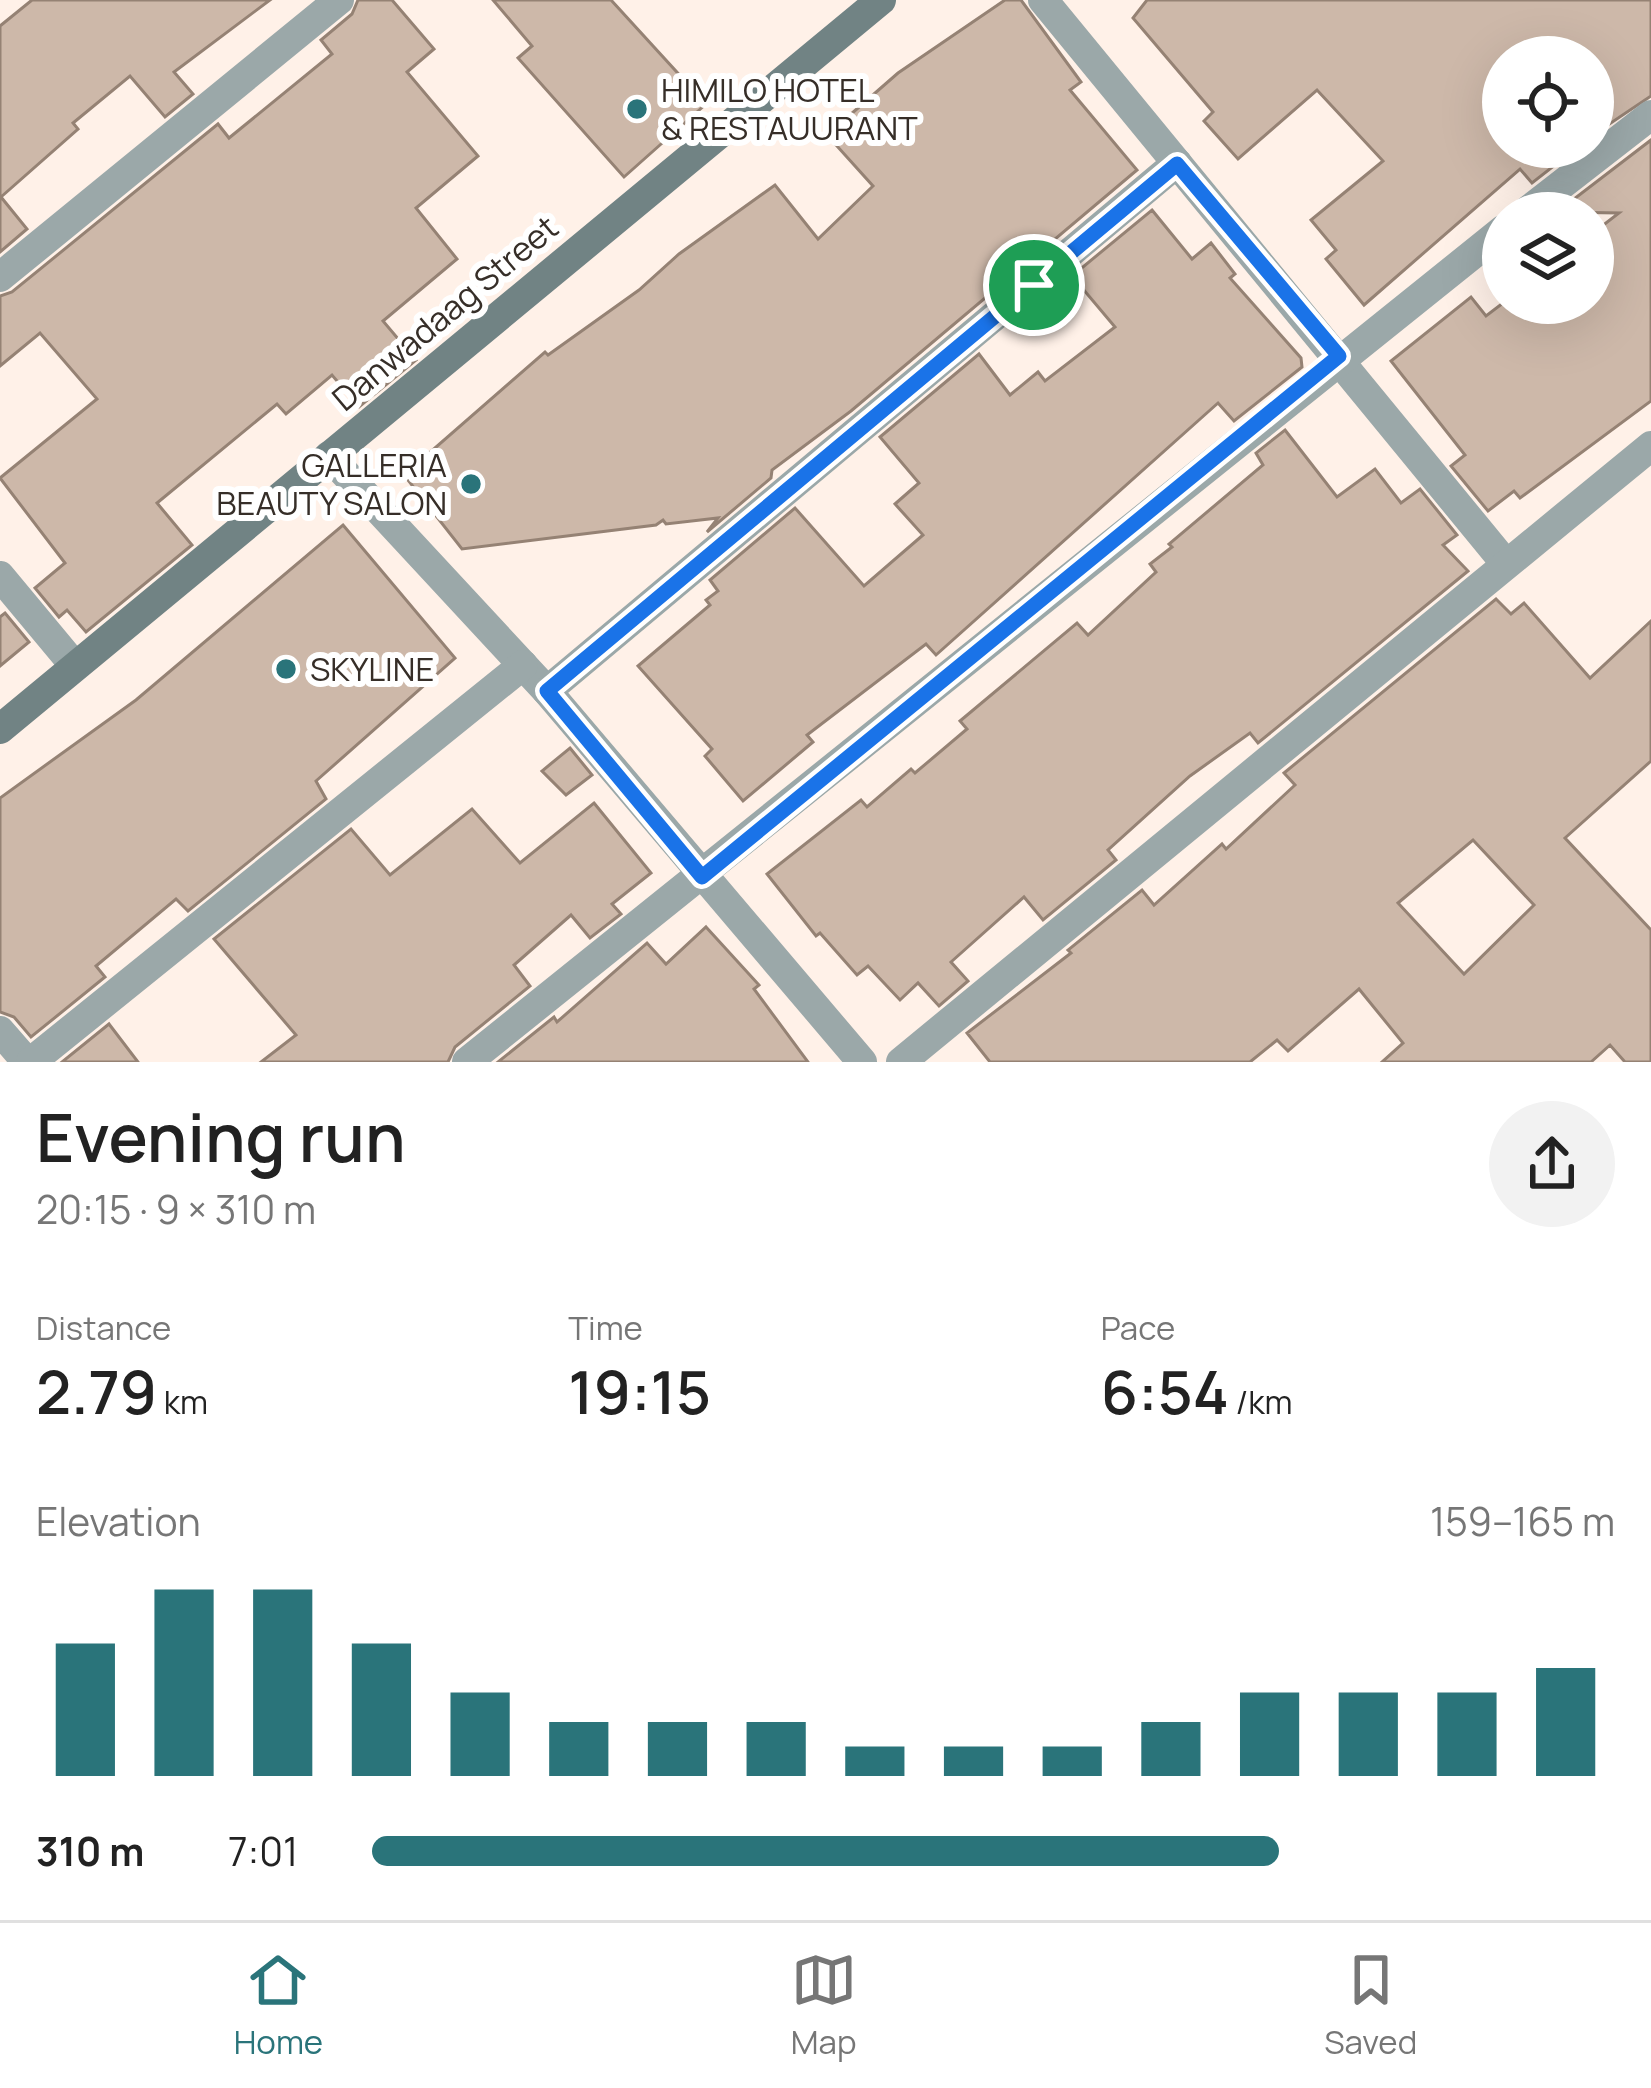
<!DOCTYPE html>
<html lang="en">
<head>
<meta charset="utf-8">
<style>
	:root { --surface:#fff; --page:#f2f2f2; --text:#222; --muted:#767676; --line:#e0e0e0; --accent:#2a747a }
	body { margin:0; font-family:Manrope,sans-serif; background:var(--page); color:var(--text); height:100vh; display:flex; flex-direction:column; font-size:45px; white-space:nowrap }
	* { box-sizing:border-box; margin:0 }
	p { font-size:39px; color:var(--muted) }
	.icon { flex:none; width:66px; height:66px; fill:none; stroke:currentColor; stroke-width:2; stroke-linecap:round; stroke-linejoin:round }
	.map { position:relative; height:1062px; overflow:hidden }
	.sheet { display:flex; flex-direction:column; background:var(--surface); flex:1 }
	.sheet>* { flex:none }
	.controls { position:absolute; left:1482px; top:36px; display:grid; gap:24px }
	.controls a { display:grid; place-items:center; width:132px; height:132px; border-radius:50%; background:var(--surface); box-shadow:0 12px 48px #0002; font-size:60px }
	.pin { position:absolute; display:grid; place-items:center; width:102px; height:102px; color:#fff; margin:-51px; border:6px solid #fff; border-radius:50%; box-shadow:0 3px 12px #0007 }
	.round { display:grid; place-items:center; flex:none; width:126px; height:126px; border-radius:63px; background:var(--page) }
	.headline { display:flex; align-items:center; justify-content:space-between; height:204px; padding:0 36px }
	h1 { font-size:66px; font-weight:600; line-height:90px }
	.stats { display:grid; grid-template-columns:repeat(3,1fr); gap:18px; height:204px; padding:12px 36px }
	.stats div { display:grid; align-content:center }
	.stats b { font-size:60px; font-weight:600 }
	.stats small { font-size:33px; font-weight:400 }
	.stats p { font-size:33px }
	.chart { height:336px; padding:24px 36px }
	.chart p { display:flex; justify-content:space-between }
	.chart svg { width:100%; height:216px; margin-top:12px; stroke:var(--accent); stroke-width:6 }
	ul { padding:0 36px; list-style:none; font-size:39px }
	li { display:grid; grid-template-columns:192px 144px 1fr; align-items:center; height:90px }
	li i { height:30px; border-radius:15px; background:var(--accent) }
	.tabs { display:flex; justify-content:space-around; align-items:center; height:168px; border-top:3px solid var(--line); background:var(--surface); font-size:33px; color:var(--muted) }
	.tabs a { display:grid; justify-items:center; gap:6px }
	.tabs .current { color:var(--accent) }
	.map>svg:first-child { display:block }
</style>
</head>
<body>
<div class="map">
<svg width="1651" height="1062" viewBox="0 0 1651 1062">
	<rect width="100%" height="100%" fill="#fff1e8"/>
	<!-- building -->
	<g fill="#cdb8a9" stroke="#958274" stroke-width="3" fill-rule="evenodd">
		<polygon points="32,0 270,0 174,72 193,94 165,117 130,76 73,123 78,129 1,197 27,229 0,252 0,26"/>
		<polygon points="358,0 392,0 434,49 407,72 478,156 416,208 457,259 383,321 416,360 359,407 332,375 286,414 277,404 157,503 192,545 86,632 67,610 59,617 35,588 65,563 0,478 97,399 40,333 0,366 0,296 12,292 218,124 229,138 332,54 321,40 352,14"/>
		<polygon points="493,0 611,0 706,104 624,177 518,58 532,46"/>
		<polygon points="1005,0 1021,0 1081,82 1070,90 1137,170 851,411 772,470 771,478 707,532 718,518 666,524 663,520 656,525 462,549 404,475 545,352 548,355 639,290 679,254 775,185 818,239 873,186 827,135 898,73"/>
		<polygon points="1147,0 1651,0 1651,96 1593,135 1593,57 1503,57 1503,147 1578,147 1532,183 1520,169 1364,305 1326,259 1336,250 1311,220 1383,161 1317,90 1238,159 1204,121 1213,112 1133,18"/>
		<polygon points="1651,140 1651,401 1520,498 1514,491 1488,511 1451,466 1465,455 1391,361 1471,297 1486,316 1503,303 1593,303 1593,233 1619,213 1557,212"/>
		<polygon points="1152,210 1192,259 1211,243 1235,274 1230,278 1301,358 1302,367 1234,421 1218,403 936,655 926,644 807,735 813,742 743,801 705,756 712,749 638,666 710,605 706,600 718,591 710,580 795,508 864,586 923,535 895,504 919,483 880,437 979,354 1010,395 1038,372 1045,381 1115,327 1072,276"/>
		<polygon points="1285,430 1337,497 1375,469 1401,503 1420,489 1457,535 1443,545 1468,571 1258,743 1250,733 1190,776 1108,850 1116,860 1043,920 1024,897 951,962 968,981 939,1006 918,983 900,1000 868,966 857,975 820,933 816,936 767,874 861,800 867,807 911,769 915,773 967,729 960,721 1077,623 1088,635 1156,572 1150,564 1172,547 1169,544 1263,465 1256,453"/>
		<polygon points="343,525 455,658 316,781 326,799 188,911 176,899 96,966 105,977 31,1037 14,1017 0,1012 0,798 136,700"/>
		<path d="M1496,599L1511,614L1524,603L1590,678L1651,621V761L1565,838L1651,930V1062H1625L1610,1045L1591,1062H1382L1403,1043L1359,989L1288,1051L1277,1040L1250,1062H990L967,1033L1071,953L1068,950L1142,890L1154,905L1222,844L1226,849L1295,785L1284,773ZM1473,840L1534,905L1464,974L1398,903Z"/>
		<polygon points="5,613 29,642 0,666 0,617"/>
		<polygon points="570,748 592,775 566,795 542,771"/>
		<polygon points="594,803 651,873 612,904 621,914 590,938 571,915 514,965 530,986 455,1047 448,1062 261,1062 296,1035 214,939 351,829 390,875 472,809 520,863"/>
		<polygon points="706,927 759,985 754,989 808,1062 498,1062 554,1017 557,1022 647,943 666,964"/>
		<polygon points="109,1024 138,1062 62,1062"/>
	</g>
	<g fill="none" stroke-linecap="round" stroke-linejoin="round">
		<!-- street -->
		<g stroke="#9ba8a9" stroke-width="30">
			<polyline points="1043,0 1506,564"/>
			<polyline points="1525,213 1651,115"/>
			<polyline points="0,277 339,0"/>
			<polyline points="329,456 547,691 862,1062"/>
			<polyline points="0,576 74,665"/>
			<polyline points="547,691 1177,163"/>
			<polyline points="0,1031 27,1062"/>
			<polyline points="31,1062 523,665"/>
			<polyline points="467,1062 1503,230"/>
			<polyline points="901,1062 1651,446"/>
		</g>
		<!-- secondary -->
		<polyline stroke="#718384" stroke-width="30" points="0,729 881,0"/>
	</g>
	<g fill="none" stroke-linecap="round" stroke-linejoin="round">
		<defs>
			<polygon id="route" points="1177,164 1339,356 702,877 547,691"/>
		</defs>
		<!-- route casing -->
		<use href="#route" stroke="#fff" stroke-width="24"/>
		<!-- route -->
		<use href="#route" stroke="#1a73e8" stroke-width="15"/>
	</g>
	<!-- markers -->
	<g fill="#2a747a" stroke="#fff" stroke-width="4.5">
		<circle cx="637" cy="109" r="12"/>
		<circle cx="471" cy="484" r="12"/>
		<circle cx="286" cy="669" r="12"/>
	</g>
	<g text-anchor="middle" stroke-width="12" stroke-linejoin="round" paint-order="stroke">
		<!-- poi labels -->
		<g font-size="33" fill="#362e28" stroke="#fff" text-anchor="start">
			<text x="661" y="102">HIMILO HOTEL<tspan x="661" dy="38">&amp; RESTAUURANT</tspan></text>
			<text x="447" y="477" text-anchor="end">GALLERIA<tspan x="447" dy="38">BEAUTY SALON</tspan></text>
			<text x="310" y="681">SKYLINE</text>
		</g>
		<!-- street labels -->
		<g font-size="33" fill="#362e28" stroke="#fff">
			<text transform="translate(445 313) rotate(-40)" y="12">Danwadaag Street</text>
		</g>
	</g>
</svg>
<div class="controls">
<a><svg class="icon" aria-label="locate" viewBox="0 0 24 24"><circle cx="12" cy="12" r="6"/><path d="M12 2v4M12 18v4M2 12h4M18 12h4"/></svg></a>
<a><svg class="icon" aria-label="layers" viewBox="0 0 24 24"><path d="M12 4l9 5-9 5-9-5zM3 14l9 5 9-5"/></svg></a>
</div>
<div class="pin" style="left:1034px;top:285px;background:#1e9e55"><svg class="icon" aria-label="arrive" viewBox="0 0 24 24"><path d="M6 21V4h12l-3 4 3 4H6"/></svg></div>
</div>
<section class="sheet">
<div class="headline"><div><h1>Evening run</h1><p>20:15 · 9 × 310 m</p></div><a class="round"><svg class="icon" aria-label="share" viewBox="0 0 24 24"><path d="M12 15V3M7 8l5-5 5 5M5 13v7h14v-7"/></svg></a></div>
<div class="stats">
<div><p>Distance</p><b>2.79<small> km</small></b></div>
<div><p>Time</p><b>19:15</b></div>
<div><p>Pace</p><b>6:54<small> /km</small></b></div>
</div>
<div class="chart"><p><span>Elevation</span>159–165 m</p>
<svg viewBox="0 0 160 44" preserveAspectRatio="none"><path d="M5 44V17M15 44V6M25 44V6M35 44V17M45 44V27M55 44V33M65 44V33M75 44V33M85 44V38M95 44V38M105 44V38M115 44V33M125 44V27M135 44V27M145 44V27M155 44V22"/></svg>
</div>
<ul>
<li><b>310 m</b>7:01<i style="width:73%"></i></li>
</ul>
</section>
<nav class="tabs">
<a class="current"><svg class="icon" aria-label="home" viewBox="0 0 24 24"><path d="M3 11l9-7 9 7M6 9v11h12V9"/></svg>Home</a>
<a><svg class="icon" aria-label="map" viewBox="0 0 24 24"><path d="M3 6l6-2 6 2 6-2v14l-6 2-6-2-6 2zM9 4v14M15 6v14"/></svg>Map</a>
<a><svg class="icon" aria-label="saved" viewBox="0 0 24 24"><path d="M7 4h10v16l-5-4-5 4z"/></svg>Saved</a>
</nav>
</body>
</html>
